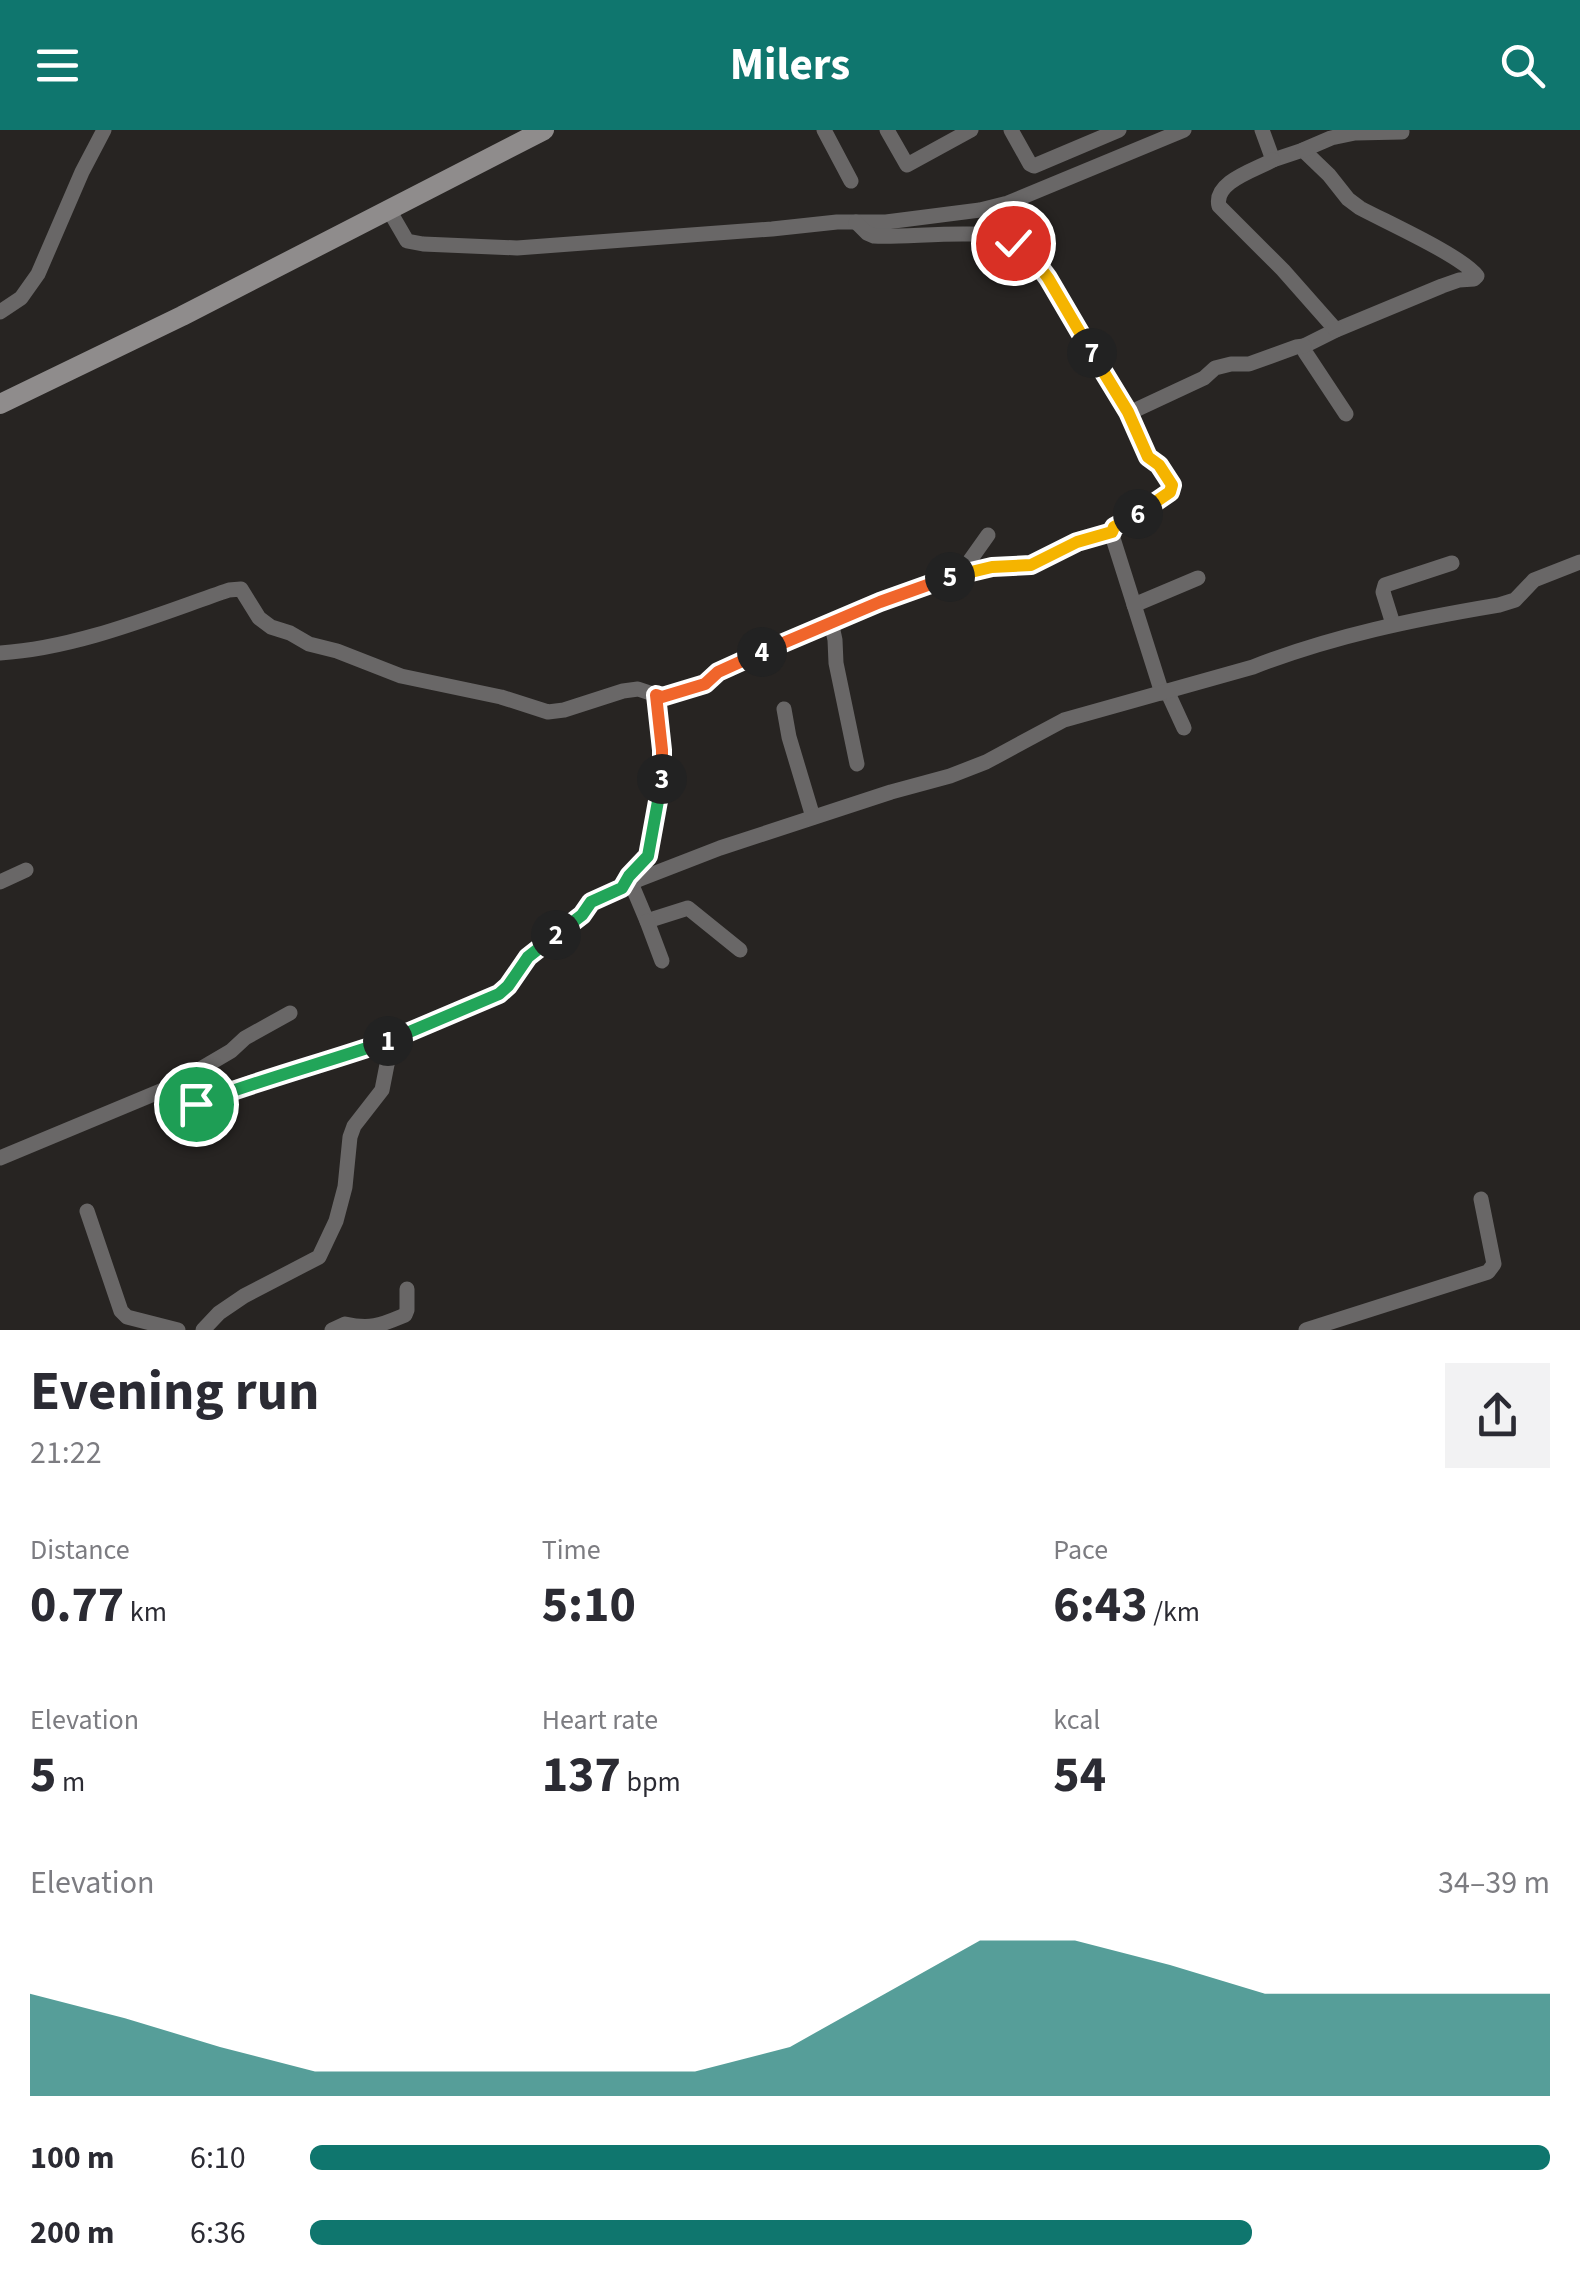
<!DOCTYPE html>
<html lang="en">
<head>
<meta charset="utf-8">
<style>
	:root { --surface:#fff; --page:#f2f2f3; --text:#2b2b33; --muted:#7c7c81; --accent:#0f766e }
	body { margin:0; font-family:"Source Sans 3",sans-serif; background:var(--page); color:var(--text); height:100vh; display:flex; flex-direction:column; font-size:38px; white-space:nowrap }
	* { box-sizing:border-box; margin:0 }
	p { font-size:32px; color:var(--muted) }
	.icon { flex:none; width:55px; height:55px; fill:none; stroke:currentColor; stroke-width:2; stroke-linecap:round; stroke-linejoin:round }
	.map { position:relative; height:1200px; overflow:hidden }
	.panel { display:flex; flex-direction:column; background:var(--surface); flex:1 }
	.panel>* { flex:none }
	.pin { position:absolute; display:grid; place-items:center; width:85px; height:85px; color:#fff; margin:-42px; border:5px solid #fff; border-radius:50%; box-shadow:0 2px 10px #0007 }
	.km { position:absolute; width:50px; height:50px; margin:-25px; border-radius:50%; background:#222; color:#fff; font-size:28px; line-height:50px; text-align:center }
	.round { display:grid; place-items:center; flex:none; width:105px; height:105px; border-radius:0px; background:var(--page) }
	.head { display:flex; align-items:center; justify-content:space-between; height:170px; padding:0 30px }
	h1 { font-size:55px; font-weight:700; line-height:75px }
	.stats { display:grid; grid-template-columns:repeat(3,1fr); gap:15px; height:170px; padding:10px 30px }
	.stats div { display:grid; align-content:center }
	.stats b { font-size:50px; font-weight:700 }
	.stats small { font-size:28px; font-weight:400 }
	.stats p { font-size:28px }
	.chart { height:280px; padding:20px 30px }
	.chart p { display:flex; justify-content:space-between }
	.chart svg { width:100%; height:180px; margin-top:10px; fill:var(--accent); opacity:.7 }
	ul { padding:0 30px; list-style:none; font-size:32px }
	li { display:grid; grid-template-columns:160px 120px 1fr; align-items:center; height:75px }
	li i { height:25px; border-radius:12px; background:var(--accent) }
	header { display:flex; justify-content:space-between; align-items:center; height:130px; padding:0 30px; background:var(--accent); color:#fff; font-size:45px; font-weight:700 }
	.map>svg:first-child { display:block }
</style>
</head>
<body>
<header><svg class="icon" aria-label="menu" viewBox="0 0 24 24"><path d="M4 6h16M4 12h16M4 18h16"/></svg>Milers<svg class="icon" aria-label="search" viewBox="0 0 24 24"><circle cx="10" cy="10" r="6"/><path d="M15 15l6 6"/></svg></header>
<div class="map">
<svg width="1580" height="1200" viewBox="0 0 1580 1200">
	<rect width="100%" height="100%" fill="#272422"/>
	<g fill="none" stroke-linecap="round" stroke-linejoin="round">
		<!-- minor -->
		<g stroke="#696767" stroke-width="15">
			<polyline points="824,0 851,51"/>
			<polyline points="887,0 907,35 971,0"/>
			<polyline points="1011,0 1030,34 1034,36 1119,0"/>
			<path d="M1262,0L1273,30L1303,20L1329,45L1348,69L1360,78C1386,92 1462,126 1477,146L1474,149L1459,150L1442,156L1336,200L1304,216L1305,222L1346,284"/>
			<polyline points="1303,20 1331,8 1355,3 1402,2"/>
			<path d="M1273,30C1255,40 1213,52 1219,76L1283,140L1336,200"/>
			<polyline points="389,80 407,111 423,114 517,118 772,99 837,92 886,92 980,80 1008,73 1184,0"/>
			<path d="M856,92L867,103L874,106C908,108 982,98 1008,110C1026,118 1037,133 1048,148L1129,283L1204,248L1215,238L1231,234H1249L1296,217L1304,216"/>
			<polyline points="0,182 21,168 38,144 82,42 104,0"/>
			<polyline points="1111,402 1114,397 1170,362 1173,355 1159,335 1148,327 1129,283"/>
			<polyline points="961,443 988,405"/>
			<polyline points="1134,475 1198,448"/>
			<polyline points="831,491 835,510 836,533 857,634"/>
			<polyline points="1393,494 1383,462 1385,455 1452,433"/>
			<path d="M0,523C78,518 156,485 229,460L241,459L259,488L271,497L290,503L309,514L337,521L401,546L501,567L548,582L564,580L623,561L638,559L662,567L705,554L718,542L880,471L961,443L992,437L1031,435L1077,413L1108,402H1111L1162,563"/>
			<polyline points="1167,561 1184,598"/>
			<polyline points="784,579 789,607 813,687"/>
			<polyline points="0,752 26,740"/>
			<polyline points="631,753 647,791 688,778 740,820"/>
			<polyline points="624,754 636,736 648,726 660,667 662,621 656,565"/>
			<polyline points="647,791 662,831"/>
			<path d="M174,954L184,976L189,977L252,952L333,930L388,911L499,864L508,855L528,827L582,785L591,772L640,749L720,718L891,662L950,646L986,632L1064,590L1253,537C1332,506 1415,489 1499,475L1515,470L1534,450L1580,432"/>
			<polyline points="0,1028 168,958 231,921 245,908 290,883"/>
			<polyline points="87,1081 121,1181 127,1187 178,1200"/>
			<polyline points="203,1200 219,1183 244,1166 319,1127 336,1091 345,1057 350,1007 354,996 382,960 392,909"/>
			<path d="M332,1200L345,1194C371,1200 381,1195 405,1185L407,1180V1159"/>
			<polyline points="1306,1200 1488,1142 1494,1134 1481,1069"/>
		</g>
		<!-- secondary -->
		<polyline stroke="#8f8c8c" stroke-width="20" points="0,274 182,186 544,0"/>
	</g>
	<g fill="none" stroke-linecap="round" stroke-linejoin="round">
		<defs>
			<path id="split-1" d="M196,974C259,950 324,933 388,911"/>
			<polyline id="split-2" points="388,911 499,864 508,856 528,827 556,805"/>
			<polyline id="split-3" points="556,805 582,785 591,772 622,758 629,746 648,726 662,649"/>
			<polyline id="split-4" points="662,649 662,620 656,565 662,567 705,554 718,542 762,522"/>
			<polyline id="split-5" points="762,522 880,472 950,447"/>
			<polyline id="split-6" points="950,447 992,437 1031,435 1077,412 1112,402 1114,397 1138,384"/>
			<polyline id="split-7" points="1092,223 1128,282 1148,327 1159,335 1172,355 1170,362 1138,384"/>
			<polyline id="split-8" points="1013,113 1033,128 1048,148 1092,223"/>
		</defs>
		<!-- split-1 casing -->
		<use href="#split-1" stroke="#fff" stroke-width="20"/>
		<!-- split-2 casing -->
		<use href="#split-2" stroke="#fff" stroke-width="20"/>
		<!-- split-3 casing -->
		<use href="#split-3" stroke="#fff" stroke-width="20"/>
		<!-- split-4 casing -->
		<use href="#split-4" stroke="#fff" stroke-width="20"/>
		<!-- split-5 casing -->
		<use href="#split-5" stroke="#fff" stroke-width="20"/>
		<!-- split-6 casing -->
		<use href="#split-6" stroke="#fff" stroke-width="20"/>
		<!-- split-7 casing -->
		<use href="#split-7" stroke="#fff" stroke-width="20"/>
		<!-- split-8 casing -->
		<use href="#split-8" stroke="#fff" stroke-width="20"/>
		<!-- split-1 -->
		<use href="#split-1" stroke="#22a559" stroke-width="12"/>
		<!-- split-2 -->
		<use href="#split-2" stroke="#22a559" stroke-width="12"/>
		<!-- split-3 -->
		<use href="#split-3" stroke="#22a559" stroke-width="12"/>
		<!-- split-4 -->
		<use href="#split-4" stroke="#f0652b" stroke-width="12"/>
		<!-- split-5 -->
		<use href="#split-5" stroke="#f0652b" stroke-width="12"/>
		<!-- split-6 -->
		<use href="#split-6" stroke="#f5b400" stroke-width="12"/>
		<!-- split-7 -->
		<use href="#split-7" stroke="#f5b400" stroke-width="12"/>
		<!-- split-8 -->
		<use href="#split-8" stroke="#f5b400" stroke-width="12"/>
	</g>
</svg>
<div class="pin" style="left:196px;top:974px;background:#1e9e55"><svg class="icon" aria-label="arrive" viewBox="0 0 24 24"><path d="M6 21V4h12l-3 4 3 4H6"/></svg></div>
<div class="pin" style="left:1013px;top:113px;background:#d93025"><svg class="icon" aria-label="check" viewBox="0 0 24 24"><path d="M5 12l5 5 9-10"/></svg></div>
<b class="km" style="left:388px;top:911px">1</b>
<b class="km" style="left:556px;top:805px">2</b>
<b class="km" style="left:662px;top:649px">3</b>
<b class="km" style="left:762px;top:522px">4</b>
<b class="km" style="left:950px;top:447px">5</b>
<b class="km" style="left:1138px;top:384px">6</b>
<b class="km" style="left:1092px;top:223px">7</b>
</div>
<section class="panel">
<div class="head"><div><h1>Evening run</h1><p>21:22</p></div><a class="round"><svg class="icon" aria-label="share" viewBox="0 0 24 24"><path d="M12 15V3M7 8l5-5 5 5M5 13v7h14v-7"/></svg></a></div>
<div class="stats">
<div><p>Distance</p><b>0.77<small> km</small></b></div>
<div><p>Time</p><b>5:10</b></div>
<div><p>Pace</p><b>6:43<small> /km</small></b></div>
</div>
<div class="stats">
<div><p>Elevation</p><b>5<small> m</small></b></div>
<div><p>Heart rate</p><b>137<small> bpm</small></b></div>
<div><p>kcal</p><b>54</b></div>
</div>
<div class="chart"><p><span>Elevation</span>34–39 m</p>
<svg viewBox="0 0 160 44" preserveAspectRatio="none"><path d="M0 44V19L10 25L20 32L30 38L40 38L50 38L60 38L70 38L80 32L90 19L100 6L110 6L120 12L130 19L140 19L150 19L160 19V44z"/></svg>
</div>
<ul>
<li><b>100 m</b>6:10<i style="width:100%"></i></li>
<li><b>200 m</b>6:36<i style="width:76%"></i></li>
</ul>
</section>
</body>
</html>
